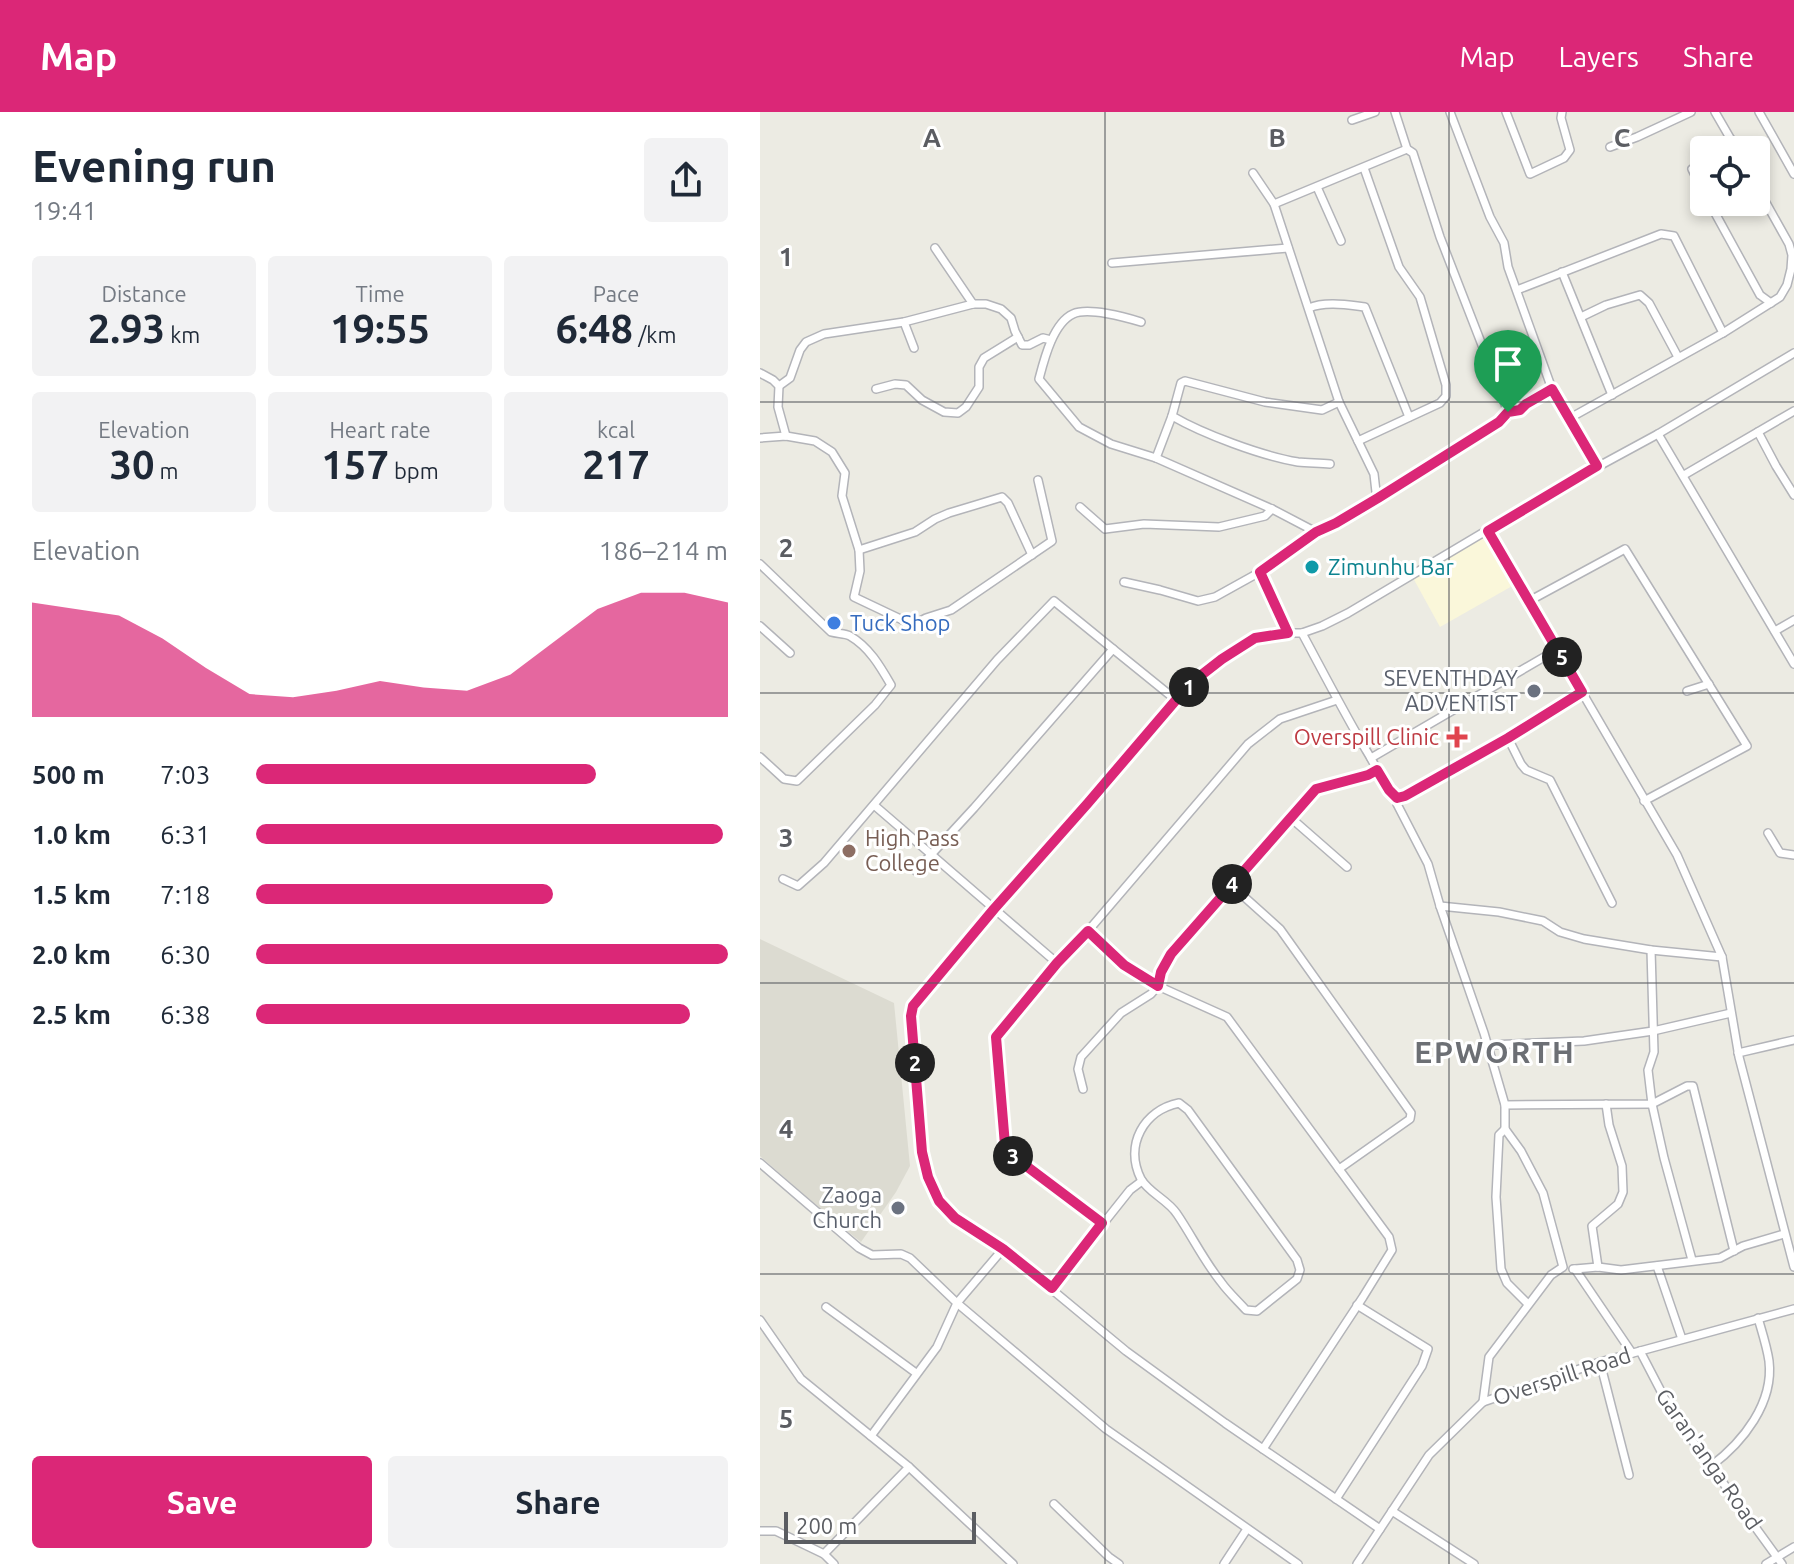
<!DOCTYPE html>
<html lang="en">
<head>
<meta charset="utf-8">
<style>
	:root { --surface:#fff; --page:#f2f2f3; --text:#1f2937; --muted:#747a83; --accent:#db2777 }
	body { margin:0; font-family:Ubuntu,sans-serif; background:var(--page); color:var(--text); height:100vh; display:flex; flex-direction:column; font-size:30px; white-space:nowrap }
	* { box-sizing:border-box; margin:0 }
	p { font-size:26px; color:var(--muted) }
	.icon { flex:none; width:44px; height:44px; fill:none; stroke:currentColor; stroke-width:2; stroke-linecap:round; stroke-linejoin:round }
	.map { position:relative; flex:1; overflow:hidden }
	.side { display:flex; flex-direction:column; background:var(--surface); width:760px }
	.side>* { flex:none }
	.buttons { position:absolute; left:930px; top:24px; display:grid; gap:16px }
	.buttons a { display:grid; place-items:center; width:80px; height:80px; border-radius:8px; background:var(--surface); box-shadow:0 4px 12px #0003; font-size:40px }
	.scale { position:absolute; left:24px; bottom:20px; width:192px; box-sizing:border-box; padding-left:8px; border:4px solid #5b5d62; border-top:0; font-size:22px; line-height:28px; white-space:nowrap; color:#5b5d62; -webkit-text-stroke:6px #fff; paint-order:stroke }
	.pin { position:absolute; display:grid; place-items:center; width:68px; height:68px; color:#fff; margin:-82px -34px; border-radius:50% 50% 50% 0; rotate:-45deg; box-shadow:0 0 8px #0007 }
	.pin .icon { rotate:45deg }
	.km { position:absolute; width:40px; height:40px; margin:-20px; border-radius:50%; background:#222; color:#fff; font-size:22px; line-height:40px; text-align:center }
	.round { display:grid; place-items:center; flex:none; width:84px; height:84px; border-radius:8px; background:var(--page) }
	.head { display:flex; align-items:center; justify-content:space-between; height:136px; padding:0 32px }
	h1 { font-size:44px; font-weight:700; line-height:60px }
	.stats { display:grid; grid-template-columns:repeat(3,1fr); gap:12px; height:136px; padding:8px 32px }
	.stats div { display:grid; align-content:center; border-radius:8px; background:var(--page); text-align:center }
	.stats b { font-size:40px; font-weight:700 }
	.stats small { font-size:22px; font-weight:400 }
	.stats p { font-size:22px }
	.chart { height:224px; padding:16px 32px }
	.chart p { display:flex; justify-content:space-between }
	.chart svg { width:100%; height:144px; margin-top:8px; fill:var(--accent); opacity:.7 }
	.button { display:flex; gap:16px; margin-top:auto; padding:16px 32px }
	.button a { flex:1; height:92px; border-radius:8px; background:var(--accent); color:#fff; font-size:32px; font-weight:700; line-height:92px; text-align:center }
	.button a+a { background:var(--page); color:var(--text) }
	ul { padding:0 32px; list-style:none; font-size:26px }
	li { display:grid; grid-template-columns:128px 96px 1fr; align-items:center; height:60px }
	li i { height:20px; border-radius:10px; background:var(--accent) }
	header { display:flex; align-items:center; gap:48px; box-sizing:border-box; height:112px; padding:0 40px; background:var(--accent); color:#fff }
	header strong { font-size:38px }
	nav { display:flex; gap:44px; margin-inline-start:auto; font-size:28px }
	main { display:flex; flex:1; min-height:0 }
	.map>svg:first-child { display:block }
</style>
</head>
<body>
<header>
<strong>Map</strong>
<nav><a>Map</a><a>Layers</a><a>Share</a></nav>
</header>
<main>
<section class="side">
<div class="head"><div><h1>Evening run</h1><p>19:41</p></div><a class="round"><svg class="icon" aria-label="share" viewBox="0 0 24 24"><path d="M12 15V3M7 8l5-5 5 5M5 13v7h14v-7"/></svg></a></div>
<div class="stats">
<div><p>Distance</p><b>2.93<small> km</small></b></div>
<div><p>Time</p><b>19:55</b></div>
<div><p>Pace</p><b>6:48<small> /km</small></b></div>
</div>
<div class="stats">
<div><p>Elevation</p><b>30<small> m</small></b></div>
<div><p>Heart rate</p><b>157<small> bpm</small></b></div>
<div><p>kcal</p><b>217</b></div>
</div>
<div class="chart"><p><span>Elevation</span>186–214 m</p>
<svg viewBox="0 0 160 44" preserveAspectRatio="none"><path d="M0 44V9L10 11L20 13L30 20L40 29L50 37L60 38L70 36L80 33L90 35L100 36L110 31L120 21L130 11L140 6L150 6L160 9V44z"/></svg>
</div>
<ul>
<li><b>500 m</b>7:03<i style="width:72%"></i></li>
<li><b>1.0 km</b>6:31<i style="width:99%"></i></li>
<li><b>1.5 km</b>7:18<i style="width:63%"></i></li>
<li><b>2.0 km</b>6:30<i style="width:100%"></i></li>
<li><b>2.5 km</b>6:38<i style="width:92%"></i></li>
</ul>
<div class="button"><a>Save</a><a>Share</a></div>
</section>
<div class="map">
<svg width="1034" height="1452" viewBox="0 0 1034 1452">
	<rect width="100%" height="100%" fill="#ecebe3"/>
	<!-- commercial -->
	<polygon fill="#faf7da" points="725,424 754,473 680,515 652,464"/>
	<!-- education -->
	<polygon fill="#dcdbd1" points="0,827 134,891 150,1054 136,1080 101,1130 67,1103 0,1044"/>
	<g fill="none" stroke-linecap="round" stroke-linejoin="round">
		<defs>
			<g id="minor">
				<polyline points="635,0 647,37 653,41 680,125 748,300"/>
				<polyline points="690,0 730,105 744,131 748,155 792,277 837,354"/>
				<polyline points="746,0 770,62 804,46 810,38 801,6 802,0"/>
				<polyline points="955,0 977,38"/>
				<polyline points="999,0 1034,62"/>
				<polyline points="592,8 615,0"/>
				<polyline points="850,35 877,25 931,0"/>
				<polyline points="958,38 972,28"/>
				<polyline points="944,48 932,57 944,82"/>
				<polyline points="493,61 514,92 579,290 614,362 616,380 618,386"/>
				<polyline points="557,75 581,129"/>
				<polyline points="949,90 1000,183 1011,191"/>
				<polyline points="514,92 647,37"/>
				<polyline points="175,136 213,192"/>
				<polyline points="352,151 528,136"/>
				<polyline points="802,160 852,283"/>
				<polyline points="757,178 901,122 914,124 963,221"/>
				<path d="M549,196C565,189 588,193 605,195L649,305"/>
				<polyline points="821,205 846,193 880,183 889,191 918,245"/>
				<polyline points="144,210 154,236"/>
				<path d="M381,210C365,205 328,195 313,202C293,211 284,248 279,267L319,315L351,332L396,346L512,397L556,420"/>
				<polyline points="0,261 13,268 19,274 18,295 26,324"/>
				<polyline points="19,274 30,266 40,238 46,230 64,222 144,210 213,192 226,192 241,197 251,206 255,219 262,233 269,233 283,226 291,228"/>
				<polyline points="116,277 135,272 146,273 162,288 184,300 198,301 206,295 219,275 219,255 224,246 258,225"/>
				<path d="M412,304C443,322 502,344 538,350C549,351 560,351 570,352"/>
				<polyline points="810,306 963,221 1020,185 1027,173 1031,157 1032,143 1029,132 996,73"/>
				<polyline points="998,320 1016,354 1034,383"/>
				<polyline points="898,322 1034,552"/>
				<polyline points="0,326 26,324 55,329 72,340 85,361 82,384 99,438 100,459 94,485 153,513 166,506 191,498 292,429 278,368"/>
				<polyline points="598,329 680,291 686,284 686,273 660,185 639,155 604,56"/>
				<polyline points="396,346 412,304 421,271 425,269 505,290 562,298 579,290"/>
				<polyline points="924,363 1034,299"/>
				<polyline points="320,395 345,417 384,412 459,415 505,404 512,397"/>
				<polyline points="728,419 917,743 962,845 979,945 1034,1155"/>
				<polyline points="99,438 155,420 175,407 189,401 242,385 248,391 272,443"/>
				<path d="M0,452L71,520C78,522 85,521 90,524C109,535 120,554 131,573L115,593L37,669L24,667L0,645"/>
				<polyline points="500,460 528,521"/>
				<polyline points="364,470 400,478 438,489 455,485 500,460 547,428 556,420 576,411 618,386 739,310 748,300 760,298 766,292 792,277"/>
				<polyline points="769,489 865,437 987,634 884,689"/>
				<polyline points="0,514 30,541"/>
				<polyline points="1015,519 1034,508"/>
				<path d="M542,521C563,560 583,599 606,638C616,654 623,672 637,686L645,684L748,626L822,580"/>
				<polyline points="927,579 949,572"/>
				<polyline points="748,626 761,652 766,658 790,668 852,791"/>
				<polyline points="611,646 798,537"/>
				<polyline points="637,686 637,692 668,752 680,794 724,921 745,993 745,1017 761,1039 783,1081 803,1155 791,1163 729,1245 723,1290"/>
				<polyline points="114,693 297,851"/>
				<polyline points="531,706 587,755"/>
				<polyline points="1008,721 1020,741 1034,743"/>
				<polyline points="156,759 214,696 353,537 416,588"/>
				<polyline points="23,767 38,774 64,751 237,548 294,489 353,537"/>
				<polyline points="471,773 520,817 651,1001 650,1007 579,1057"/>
				<polyline points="680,794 739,800 783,809 800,820 824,827 891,838 962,845"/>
				<polyline points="328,819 364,853 398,874 467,905 629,1125 632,1138 603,1185 503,1337"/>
				<polyline points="891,838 894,940 888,958 892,992 904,1046 932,1148"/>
				<polyline points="728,933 824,929 893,919 971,901"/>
				<polyline points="978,941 1034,928"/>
				<polyline points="323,977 318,957 321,945 361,901 391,882 398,874 401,860 411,842 556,677 608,663 617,658"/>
				<path d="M419,991L428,998L537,1148L540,1158L537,1167L497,1199L486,1198C478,1189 468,1180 461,1170C444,1149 432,1124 417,1102C408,1088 389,1081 381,1067C364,1033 384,998 419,991Z"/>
				<polyline points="745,993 892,992 927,974 933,974 974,1139"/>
				<polyline points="745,1017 739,1023 736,1085 741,1157 747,1171 768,1192"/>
				<polyline points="0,1051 99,1136 112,1143 141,1142 150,1146 197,1191 346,1317 538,1452"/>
				<polyline points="342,1111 249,1041 245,1033 236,925 297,851 328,819 488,632 520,607 577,588"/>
				<polyline points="897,1154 922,1227"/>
				<polyline points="838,1155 832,1114 858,1092 863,1080 862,1054 849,1013 846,992"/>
				<polyline points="813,1157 815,1157 872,1241"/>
				<polyline points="815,1157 838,1155 861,1158 960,1146 983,1134 1024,1122"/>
				<polyline points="292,1176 370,1078 382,1069"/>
				<polyline points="66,1195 156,1261"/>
				<polyline points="0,1208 41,1267 149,1355 253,1452"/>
				<polyline points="880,1239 905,1287 932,1328 1022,1452"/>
				<polyline points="840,1250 869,1363"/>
				<polyline points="111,1324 177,1235 197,1191 243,1137"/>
				<path d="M951,1354C983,1330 1014,1291 1009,1249C1007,1235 1002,1220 998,1206"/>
				<polyline points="576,1387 662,1254 668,1237 597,1193"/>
				<polyline points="294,1392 349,1445 359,1452"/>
				<polyline points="632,1399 714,1452"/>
				<polyline points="620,1417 465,1311 366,1239 243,1137 195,1106 179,1089 168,1065 162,1040 151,904 156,889 179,861 328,691 416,588 435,568 462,547 495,526 528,521 542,521 562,514 588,501 793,379 898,322 1034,241"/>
				<polyline points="0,1419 16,1419 64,1442 74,1452"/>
				<polyline points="64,1442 149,1355"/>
				<polyline points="464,1452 487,1417"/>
				<polyline points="597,1452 669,1343 723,1290 840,1250 1034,1197"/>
				<polyline points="1006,1452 1034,1435"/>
			</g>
		</defs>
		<!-- minor casing -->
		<use href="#minor" stroke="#b3b4b9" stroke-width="10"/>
		<!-- minor -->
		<use href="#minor" stroke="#fff" stroke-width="7"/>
	</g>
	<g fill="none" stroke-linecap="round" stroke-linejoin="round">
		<defs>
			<polygon id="route" points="792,277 837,354 728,419 822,580 748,626 645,684 637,686 629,678 617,658 608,663 556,677 411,842 401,860 398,874 364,853 328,819 297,851 236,925 245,1033 249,1041 342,1111 292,1176 243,1137 195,1106 179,1089 168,1065 162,1040 151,904 153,894 234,797 328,691 416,588 435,568 462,547 495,526 528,521 500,460 556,420 576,411 618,386 739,310 748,300 760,298 766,292"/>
		</defs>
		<!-- route casing -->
		<use href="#route" stroke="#fff" stroke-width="16"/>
		<!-- route -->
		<use href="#route" stroke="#db2777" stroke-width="10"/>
	</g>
	<!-- grid -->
	<path fill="none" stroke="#5b5d62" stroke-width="2" stroke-opacity="0.55" d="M345,0V1452M689,0V1452M0,290H1034M0,581H1034M0,871H1034M0,1162H1034"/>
	<!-- markers -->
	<circle fill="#0f9aa8" stroke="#fff" stroke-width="3" cx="552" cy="455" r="8"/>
	<circle fill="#3f7fe0" stroke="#fff" stroke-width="3" cx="74" cy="511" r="8"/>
	<g fill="#6b7280" stroke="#fff" stroke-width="3">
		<circle cx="774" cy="579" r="8"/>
		<circle cx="138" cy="1096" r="8"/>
	</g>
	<path fill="#e0444e" stroke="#fff" stroke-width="3" d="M693 613h8v8h8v8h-8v8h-8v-8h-8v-8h8z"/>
	<circle fill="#8d6e63" stroke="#fff" stroke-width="3" cx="89" cy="739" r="8"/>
	<g text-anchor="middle" stroke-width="6" stroke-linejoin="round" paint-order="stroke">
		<!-- culture labels -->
		<g font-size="22" fill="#0d838f" stroke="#fff" text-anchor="start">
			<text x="568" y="463">Zimunhu Bar</text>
		</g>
		<!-- shop labels -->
		<g font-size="22" fill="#366cbe" stroke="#fff" text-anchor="start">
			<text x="90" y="519">Tuck Shop</text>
		</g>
		<!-- worship labels -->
		<g font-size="22" fill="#5b616d" stroke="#fff" text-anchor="end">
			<text x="758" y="574">SEVENTHDAY<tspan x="758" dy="25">ADVENTIST</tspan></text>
			<text x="122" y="1091">Zaoga<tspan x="122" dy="25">Church</tspan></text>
		</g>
		<!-- health labels -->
		<g font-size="22" fill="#be3a42" stroke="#fff" text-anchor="end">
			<text x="679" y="633">Overspill Clinic</text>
		</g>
		<!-- education labels -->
		<g font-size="22" fill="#785e54" stroke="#fff" text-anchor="start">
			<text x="105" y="734">High Pass<tspan x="105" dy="25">College</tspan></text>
		</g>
		<!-- street labels -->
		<g font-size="22" fill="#5b5d62" stroke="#fff">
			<text transform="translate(802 1264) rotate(-18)" y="8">Overspill Road</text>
			<text transform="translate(949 1347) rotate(55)" y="8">Garan'anga Road</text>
		</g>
		<!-- district labels -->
		<g font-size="30" font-weight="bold" letter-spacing="2" fill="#6c6f74" stroke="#fff">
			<text x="735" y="951">EPWORTH</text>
		</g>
	</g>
	<g font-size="26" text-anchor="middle" font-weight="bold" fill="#5b5d62" stroke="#fff" stroke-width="6" stroke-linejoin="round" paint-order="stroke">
		<text x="172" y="35">A</text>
		<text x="517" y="35">B</text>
		<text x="862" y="35">C</text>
		<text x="26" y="154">1</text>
		<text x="26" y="445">2</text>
		<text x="26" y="735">3</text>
		<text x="26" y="1026">4</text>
		<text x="26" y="1316">5</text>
	</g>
</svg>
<div class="buttons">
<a><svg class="icon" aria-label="locate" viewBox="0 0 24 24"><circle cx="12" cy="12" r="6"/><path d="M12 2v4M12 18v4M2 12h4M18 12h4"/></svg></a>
</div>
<div class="scale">200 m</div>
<div class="pin" style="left:748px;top:300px;background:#1e9e55"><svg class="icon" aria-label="arrive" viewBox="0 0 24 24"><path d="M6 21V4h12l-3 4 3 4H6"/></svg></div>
<b class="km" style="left:429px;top:575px">1</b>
<b class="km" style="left:155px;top:951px">2</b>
<b class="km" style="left:253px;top:1044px">3</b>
<b class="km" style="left:472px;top:772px">4</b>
<b class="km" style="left:802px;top:545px">5</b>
</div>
</main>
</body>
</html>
